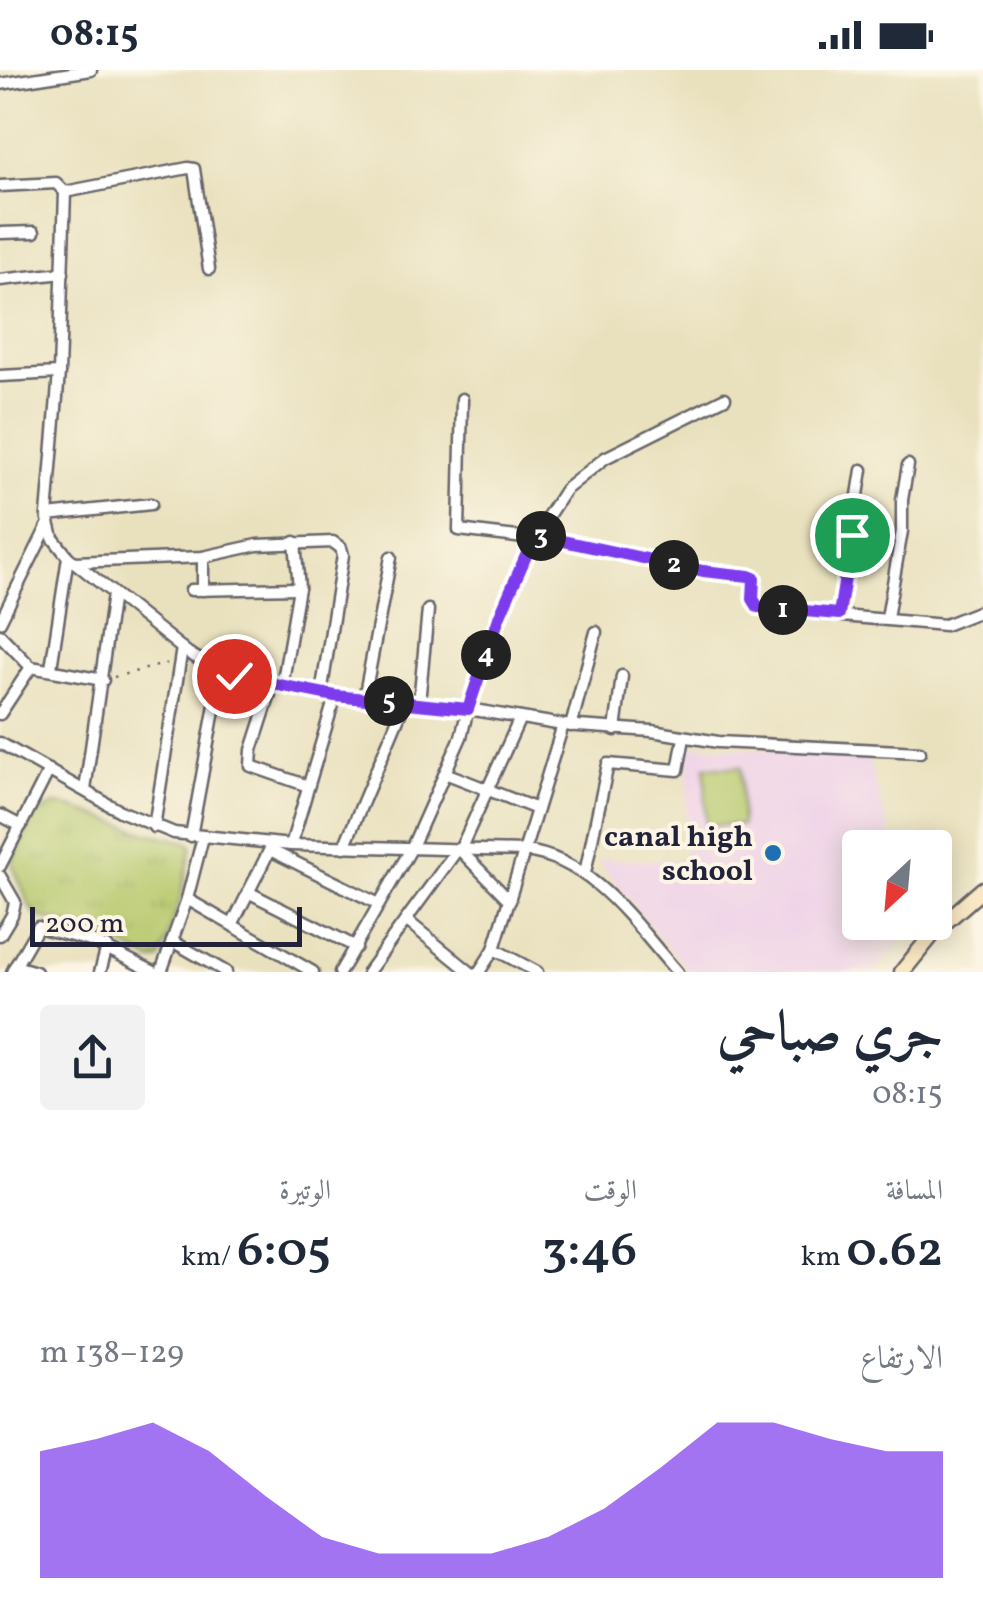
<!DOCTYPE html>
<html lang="ar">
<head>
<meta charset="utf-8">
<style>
	:root { --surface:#fff; --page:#f2f2f3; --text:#1f2937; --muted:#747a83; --accent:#7c3aed }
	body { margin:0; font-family:Vollkorn,Amiri,serif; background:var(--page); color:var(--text); direction:rtl; height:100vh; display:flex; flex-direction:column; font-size:38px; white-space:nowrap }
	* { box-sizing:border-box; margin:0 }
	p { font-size:32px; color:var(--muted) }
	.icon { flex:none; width:55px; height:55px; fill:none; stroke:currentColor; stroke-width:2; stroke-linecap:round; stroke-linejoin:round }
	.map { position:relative; height:902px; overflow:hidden; direction:ltr }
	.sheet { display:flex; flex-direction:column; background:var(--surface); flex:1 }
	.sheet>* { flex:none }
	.needle { width:65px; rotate:206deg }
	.tools { position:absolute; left:842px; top:760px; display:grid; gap:20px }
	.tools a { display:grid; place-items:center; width:110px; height:110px; border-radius:10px; background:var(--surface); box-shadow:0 5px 25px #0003; font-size:50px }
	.scale { position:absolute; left:30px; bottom:25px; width:272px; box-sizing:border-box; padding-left:10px; border:5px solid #22223b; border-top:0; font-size:28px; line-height:35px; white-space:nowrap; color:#22223b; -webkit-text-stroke:8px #fcf5e5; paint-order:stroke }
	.pin { position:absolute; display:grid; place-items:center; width:85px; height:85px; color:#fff; margin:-42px; border:5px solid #fff; border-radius:50%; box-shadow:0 2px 10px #0007 }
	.km { position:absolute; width:50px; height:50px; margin:-25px; border-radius:50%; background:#222; color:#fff; font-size:28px; line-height:50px; text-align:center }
	.round { display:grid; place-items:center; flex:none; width:105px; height:105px; border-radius:10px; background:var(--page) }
	.headline { display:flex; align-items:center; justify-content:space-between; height:170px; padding:0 40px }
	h1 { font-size:55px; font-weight:600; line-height:75px }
	.stats { display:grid; grid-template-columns:repeat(3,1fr); gap:15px; height:170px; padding:10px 40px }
	.stats div { display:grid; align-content:center }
	.stats b { font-size:50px; font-weight:600 }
	.stats small { font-size:28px; font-weight:400 }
	.stats p { font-size:28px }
	.chart { height:280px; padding:20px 40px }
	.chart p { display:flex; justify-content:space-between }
	.chart svg { width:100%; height:180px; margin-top:10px; fill:var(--accent); opacity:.7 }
	.status { display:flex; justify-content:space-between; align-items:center; height:70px; padding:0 50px; background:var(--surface); direction:ltr }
	.status svg { height:28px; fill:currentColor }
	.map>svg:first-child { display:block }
</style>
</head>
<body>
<div class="status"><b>08:15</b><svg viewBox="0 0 49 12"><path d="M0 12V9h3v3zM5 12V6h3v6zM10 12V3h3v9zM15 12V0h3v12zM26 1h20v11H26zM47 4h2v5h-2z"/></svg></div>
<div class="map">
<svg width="983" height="902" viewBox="0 0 983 902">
	<defs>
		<pattern id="grass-tufts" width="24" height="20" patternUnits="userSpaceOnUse" patternTransform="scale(2.5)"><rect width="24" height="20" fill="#b6c86b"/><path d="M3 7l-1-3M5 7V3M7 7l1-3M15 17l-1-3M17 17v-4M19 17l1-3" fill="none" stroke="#9cac5e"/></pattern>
	</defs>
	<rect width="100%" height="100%" fill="#fcf5e5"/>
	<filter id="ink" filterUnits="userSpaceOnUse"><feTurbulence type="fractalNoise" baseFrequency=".01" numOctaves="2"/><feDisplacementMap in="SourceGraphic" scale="20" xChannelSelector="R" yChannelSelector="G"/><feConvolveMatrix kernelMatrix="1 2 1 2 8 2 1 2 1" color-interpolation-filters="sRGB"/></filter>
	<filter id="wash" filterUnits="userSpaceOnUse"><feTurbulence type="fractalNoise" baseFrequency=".0048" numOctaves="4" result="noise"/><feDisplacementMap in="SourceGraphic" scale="40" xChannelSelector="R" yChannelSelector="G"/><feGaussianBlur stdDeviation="2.25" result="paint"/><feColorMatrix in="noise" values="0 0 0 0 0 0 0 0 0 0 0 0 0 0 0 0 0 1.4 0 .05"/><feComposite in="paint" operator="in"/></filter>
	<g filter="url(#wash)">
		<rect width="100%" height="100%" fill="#e9e1be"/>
		<!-- built -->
		<polygon fill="#eed0e8" points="689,675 867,686 894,777 860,778 860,852 916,853 875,902 691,902 661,869 597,789 685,791"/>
		<!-- grass -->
		<polygon fill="url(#grass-tufts)" stroke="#6c7553" stroke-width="2.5" points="54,735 71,737 147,763 188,772 192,776 181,827 160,889 152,891 100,863 40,847 32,841 12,794 34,746"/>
		<!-- green -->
		<polygon fill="#b6c86b" stroke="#6c7553" stroke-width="2.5" points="705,697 741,697 742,755 706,755"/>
	</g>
	<g filter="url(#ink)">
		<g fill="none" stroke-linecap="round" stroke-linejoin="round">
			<defs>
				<g id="street">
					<polyline points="0,14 91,0"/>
					<polyline points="0,116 56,113 65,122 59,303 47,445 53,468 68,487 188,583 221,602 335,627 468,639 461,667 411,779 340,902"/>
					<polyline points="65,122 188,98 194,99 209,199"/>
					<polyline points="0,163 34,162"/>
					<polyline points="0,210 63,203"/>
					<polyline points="0,306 59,303"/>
					<polyline points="725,328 605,388 565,420 533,469 500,545 468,639 563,655 652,661 718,672 920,682"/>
					<polyline points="462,329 459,460 533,469"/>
					<polyline points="47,445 151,434"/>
					<polyline points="535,465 703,501 749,506 755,514 756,534 773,540 945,555 983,540"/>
					<polyline points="74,492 203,487 257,475 333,472 341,478 343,485 321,624"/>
					<polyline points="191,520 299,518"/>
					<polyline points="203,520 203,487"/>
					<polyline points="839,544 862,400"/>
					<polyline points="887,548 902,461 902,430 908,395"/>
					<polyline points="0,552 48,455"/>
					<polyline points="0,565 31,597"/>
					<polyline points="51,598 68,487"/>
					<polyline points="273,615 252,680 251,696 308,716"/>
					<polyline points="282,616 299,518 295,472"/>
					<polyline points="364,629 391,487"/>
					<polyline points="419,633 428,540"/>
					<polyline points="0,644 31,597 103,610"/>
					<polyline points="571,656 596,562"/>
					<polyline points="615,660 622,606"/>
					<path d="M0,673L120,741L174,763L291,775L525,781C593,789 635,855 677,902"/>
					<polyline points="445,703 537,739"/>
					<polyline points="85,720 113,524"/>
					<polyline points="0,745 21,756"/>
					<polyline points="154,757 182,578"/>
					<polyline points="191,766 221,602"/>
					<polyline points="291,775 335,627"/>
					<polyline points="344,777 405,632"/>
					<polyline points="270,780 379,834"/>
					<polyline points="0,796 49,700"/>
					<polyline points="585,803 608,694 678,700 684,668"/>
					<polyline points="0,806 15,832 12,845 0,865"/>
					<polyline points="248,822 356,877"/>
					<polyline points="187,829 313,902"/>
					<polyline points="510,831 460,780 520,648"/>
					<polyline points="406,850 470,902"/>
					<polyline points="233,853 272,775"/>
					<polyline points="172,871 226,902"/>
					<polyline points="494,879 537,902"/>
					<polyline points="15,896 36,902"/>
					<polyline points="12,902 38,857 94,872 154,902"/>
					<polyline points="100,902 107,877"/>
					<polyline points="161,902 187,829 203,767"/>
					<polyline points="368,902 457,780"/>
					<polyline points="479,902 494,879 563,655"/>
				</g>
				<polyline id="secondary" points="902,902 936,860 983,819"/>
			</defs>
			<!-- street casing -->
			<use href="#street" stroke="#686569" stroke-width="15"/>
			<!-- secondary casing -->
			<use href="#secondary" stroke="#686569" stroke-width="19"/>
			<!-- path -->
			<polyline stroke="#686569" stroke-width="2.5" stroke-dasharray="2.5 8" stroke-linecap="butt" points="114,607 169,593"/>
			<!-- street -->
			<use href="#street" stroke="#fff" stroke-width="10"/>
			<!-- secondary -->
			<use href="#secondary" stroke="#fae7c3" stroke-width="14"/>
		</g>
	</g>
	<g fill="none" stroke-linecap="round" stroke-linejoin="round" filter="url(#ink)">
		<defs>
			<polyline id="route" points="234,606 335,626 468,639 500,545 535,465 703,501 749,506 754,508 753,529 758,537 839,544 852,465"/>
		</defs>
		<!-- route casing -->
		<use href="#route" stroke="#fff" stroke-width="20"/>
		<!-- route -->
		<use href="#route" stroke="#7c3aed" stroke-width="12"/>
	</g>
	<!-- markers -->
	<circle fill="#1f6fb2" stroke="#fcf5e5" stroke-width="4" cx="773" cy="783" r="10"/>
	<g text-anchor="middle" stroke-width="8" stroke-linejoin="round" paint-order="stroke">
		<!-- poi labels -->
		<g font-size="30" font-weight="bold" fill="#22223b" stroke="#fcf5e5" text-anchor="end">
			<text x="753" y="776">canal high<tspan x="753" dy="34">school</tspan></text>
		</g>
	</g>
</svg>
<div class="tools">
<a><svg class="needle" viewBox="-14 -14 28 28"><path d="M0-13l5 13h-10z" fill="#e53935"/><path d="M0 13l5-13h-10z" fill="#747a83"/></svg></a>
</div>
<div class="scale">200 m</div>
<div class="pin" style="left:852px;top:465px;background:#1e9e55"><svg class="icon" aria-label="arrive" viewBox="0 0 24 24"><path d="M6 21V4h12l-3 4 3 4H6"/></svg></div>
<div class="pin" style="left:234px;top:606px;background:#d93025"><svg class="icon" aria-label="check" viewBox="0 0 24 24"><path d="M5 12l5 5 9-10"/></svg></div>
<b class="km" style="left:783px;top:540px">1</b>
<b class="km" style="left:674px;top:495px">2</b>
<b class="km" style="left:541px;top:466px">3</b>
<b class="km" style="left:486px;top:585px">4</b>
<b class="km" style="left:389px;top:631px">5</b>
</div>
<section class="sheet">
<div class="headline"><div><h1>جري صباحي</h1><p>08:15</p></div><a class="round"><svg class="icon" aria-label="share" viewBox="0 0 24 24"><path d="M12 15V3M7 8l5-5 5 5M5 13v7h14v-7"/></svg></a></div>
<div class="stats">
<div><p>المسافة</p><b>0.62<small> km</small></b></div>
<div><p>الوقت</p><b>3:46</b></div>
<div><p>الوتيرة</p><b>6:05<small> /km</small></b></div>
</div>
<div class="chart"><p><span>الارتفاع</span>129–138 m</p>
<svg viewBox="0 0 160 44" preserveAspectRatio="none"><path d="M0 44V13L10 10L20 6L30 13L40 24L50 34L60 38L70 38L80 38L90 34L100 27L110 17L120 6L130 6L140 10L150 13L160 13V44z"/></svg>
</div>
</section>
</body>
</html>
